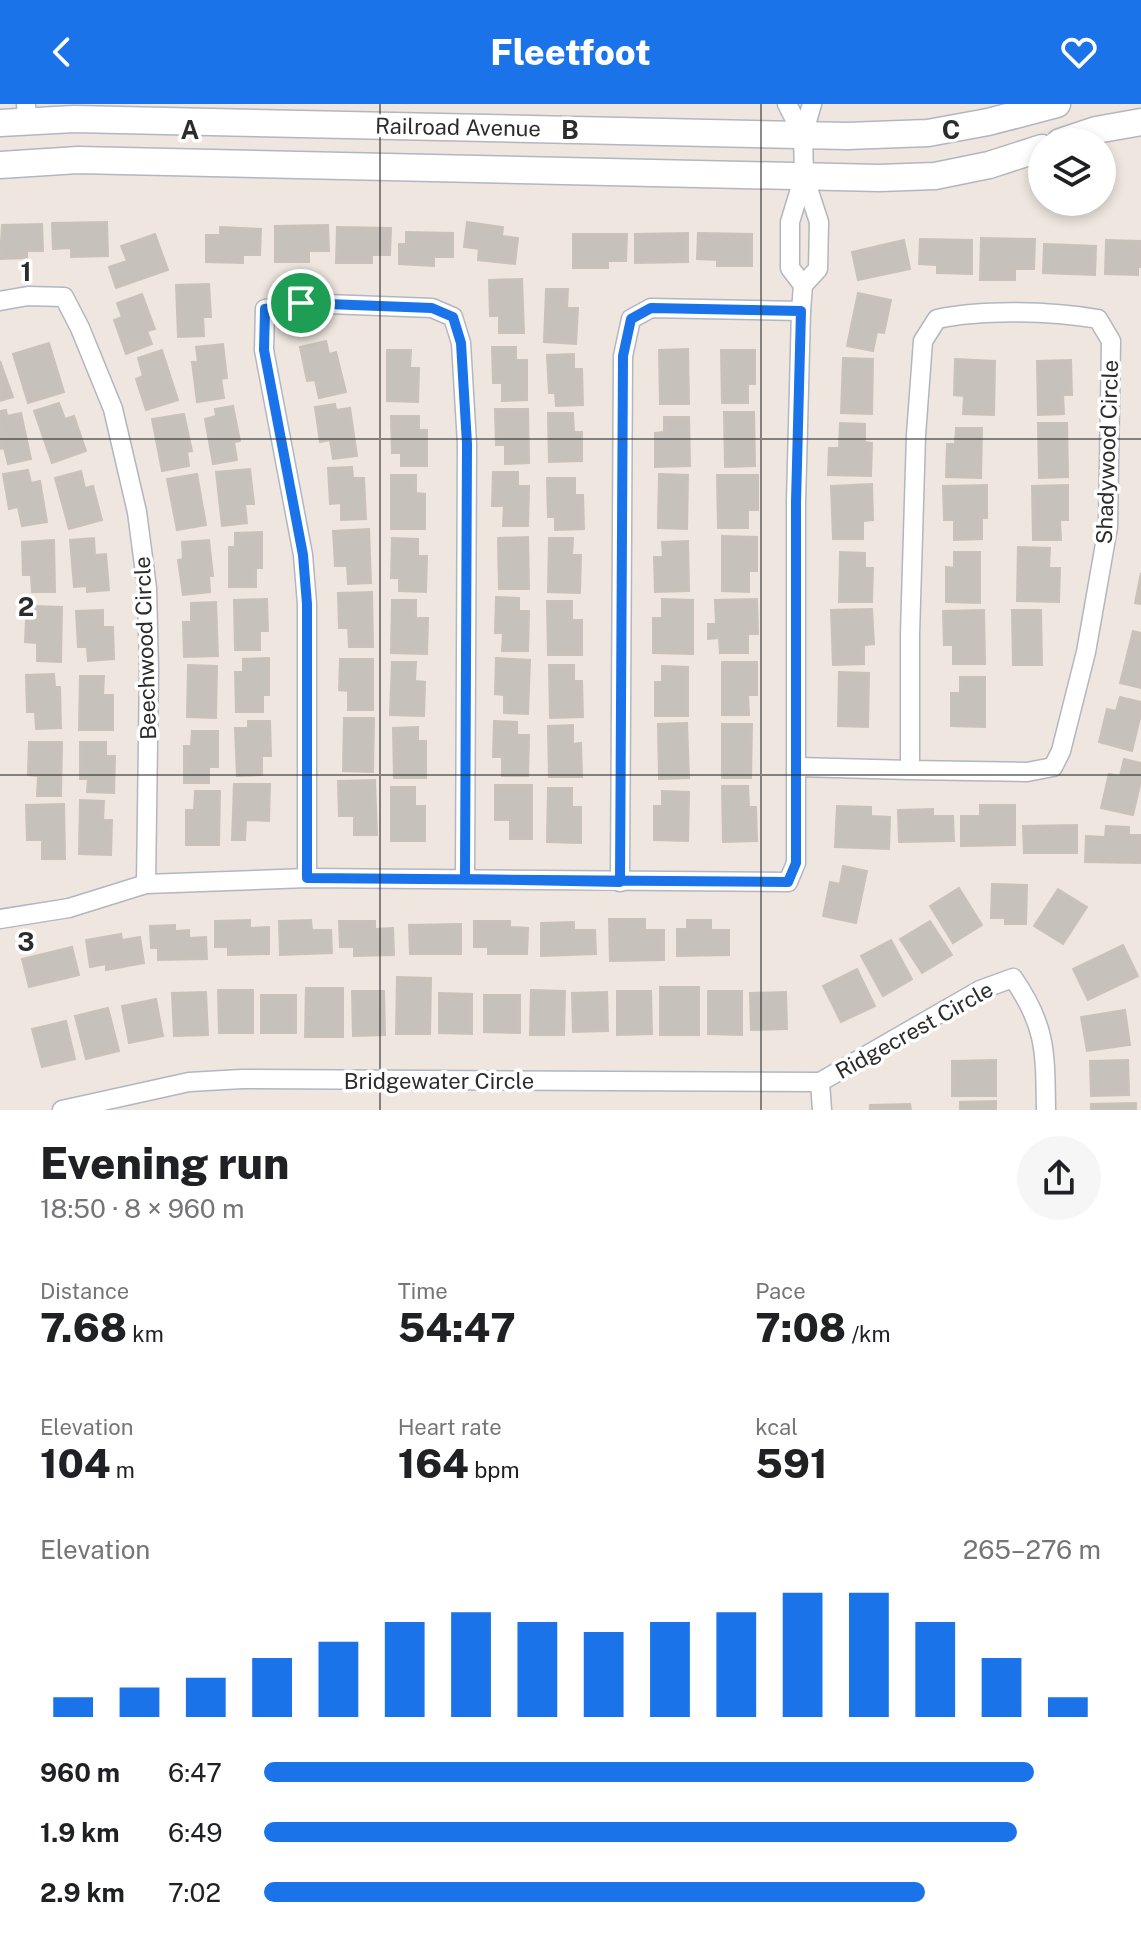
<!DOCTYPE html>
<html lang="en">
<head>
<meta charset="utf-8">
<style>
	:root { --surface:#fff; --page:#f6f6f6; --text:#202124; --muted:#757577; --accent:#1a73e8 }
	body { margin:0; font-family:"Public Sans",sans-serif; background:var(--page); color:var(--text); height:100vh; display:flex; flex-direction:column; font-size:30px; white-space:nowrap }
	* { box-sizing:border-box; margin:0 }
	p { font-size:26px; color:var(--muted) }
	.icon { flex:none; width:44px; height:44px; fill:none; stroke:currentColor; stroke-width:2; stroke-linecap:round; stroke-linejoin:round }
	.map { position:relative; height:1006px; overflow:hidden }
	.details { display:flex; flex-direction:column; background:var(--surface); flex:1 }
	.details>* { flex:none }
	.buttons { position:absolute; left:1028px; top:24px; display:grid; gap:16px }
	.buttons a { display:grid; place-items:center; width:88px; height:88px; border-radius:50%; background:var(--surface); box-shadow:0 4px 12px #0003; font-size:40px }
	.pin { position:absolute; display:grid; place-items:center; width:68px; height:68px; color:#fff; margin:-34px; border:4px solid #fff; border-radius:50%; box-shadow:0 2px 8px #0007 }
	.round { display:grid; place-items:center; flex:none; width:84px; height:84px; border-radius:42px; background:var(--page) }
	.headline { display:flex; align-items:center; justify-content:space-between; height:136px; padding:0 40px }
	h1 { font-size:44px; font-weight:800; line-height:60px }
	.figures { display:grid; grid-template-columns:repeat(3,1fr); gap:12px; height:136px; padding:8px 40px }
	.figures div { display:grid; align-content:center }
	.figures b { font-size:40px; font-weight:800 }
	.figures small { font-size:22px; font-weight:400 }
	.figures p { font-size:22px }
	.chart { height:224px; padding:16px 40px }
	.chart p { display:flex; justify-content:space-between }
	.chart svg { width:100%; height:144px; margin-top:8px; stroke:var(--accent); stroke-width:6 }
	ul { padding:0 40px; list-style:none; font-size:26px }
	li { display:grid; grid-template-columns:128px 96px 1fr; align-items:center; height:60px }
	li i { height:20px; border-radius:10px; background:var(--accent) }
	header { display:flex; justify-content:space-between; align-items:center; height:104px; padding:0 40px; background:var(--accent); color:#fff; font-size:36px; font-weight:800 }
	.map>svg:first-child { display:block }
</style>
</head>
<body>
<header><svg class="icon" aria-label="back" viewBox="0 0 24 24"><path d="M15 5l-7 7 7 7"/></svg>Fleetfoot<svg class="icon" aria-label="heart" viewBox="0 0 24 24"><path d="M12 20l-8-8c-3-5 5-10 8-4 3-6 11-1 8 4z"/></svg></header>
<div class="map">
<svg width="1141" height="1006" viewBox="0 0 1141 1006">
	<rect width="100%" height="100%" fill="#eee6df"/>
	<!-- building -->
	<g fill="#c6c1ba" stroke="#cac2b8" stroke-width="2">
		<polygon points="107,118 108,152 71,153 71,144 53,145 52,119"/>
		<polygon points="467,118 503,123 502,132 518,134 515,160 478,156 479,145 464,143"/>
		<polygon points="42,120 43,147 27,147 27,154 0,155 2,121"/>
		<polygon points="328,121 329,147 309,147 309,158 275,158 275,122"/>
		<polygon points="220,123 261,125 260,151 243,151 243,159 206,158 206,131 220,131"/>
		<polygon points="337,123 391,124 390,151 372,151 372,159 336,159"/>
		<polygon points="406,128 453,129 453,153 434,153 434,162 399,160 399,140 406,140"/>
		<polygon points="688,129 688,158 635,159 635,130"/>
		<polygon points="698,129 752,130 752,162 717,162 717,156 697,155"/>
		<polygon points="155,130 168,166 116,184 109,163 127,157 121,142"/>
		<polygon points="573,130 627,130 626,157 608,157 608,164 573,164"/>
		<polygon points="981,134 1035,135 1034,165 1015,165 1015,176 980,176"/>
		<polygon points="920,135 972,136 972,170 937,169 937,161 919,160"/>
		<polygon points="904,136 910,165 858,176 852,148"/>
		<polygon points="1106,136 1141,137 1141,163 1138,163 1138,171 1105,170"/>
		<polygon points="1044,140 1096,142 1095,171 1043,169"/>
		<polygon points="522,175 524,229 499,229 499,212 490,212 489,176"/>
		<polygon points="209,180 211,213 203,213 204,232 178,233 176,181"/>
		<polygon points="546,185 568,185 567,204 578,204 576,240 544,238"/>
		<polygon points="858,189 891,196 884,229 877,228 873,247 847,242"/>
		<polygon points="142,190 155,225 147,227 152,240 126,250 114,216 122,213 117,199"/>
		<polygon points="326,237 329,250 336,248 346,288 319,294 315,276 307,277 300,243"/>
		<polygon points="49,239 64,288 28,299 13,250"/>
		<polygon points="223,240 227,274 221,275 224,294 197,298 192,258 198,258 196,243"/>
		<polygon points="492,243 516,243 516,256 527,256 527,296 502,297 502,279 493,279"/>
		<polygon points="688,245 689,300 660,300 659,246"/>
		<polygon points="162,246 178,296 146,306 136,275 143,272 138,254"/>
		<polygon points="387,246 411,246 410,264 419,264 418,298 387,297"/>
		<polygon points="721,246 755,246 755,280 748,280 748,299 722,299"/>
		<polygon points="574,250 574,265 582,265 583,301 556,302 555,289 549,289 547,251"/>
		<polygon points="843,254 873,255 872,310 841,309"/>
		<polygon points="955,255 995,257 994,311 963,310 964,292 954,291"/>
		<polygon points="1071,256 1072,291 1063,291 1064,310 1038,311 1037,257"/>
		<polygon points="0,257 13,293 0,297"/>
		<polygon points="59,299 65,315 74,312 86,347 52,359 34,307"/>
		<polygon points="335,300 336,306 350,304 357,352 333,355 330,336 320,338 315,303"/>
		<polygon points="233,302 240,337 234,338 237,356 213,360 205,315 216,312 215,305"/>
		<polygon points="495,305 528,305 529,359 505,360 505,341 496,341"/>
		<polygon points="6,306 7,312 21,309 31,355 8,360 4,344 0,345 0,307"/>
		<polygon points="724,308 754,308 755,362 725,363"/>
		<polygon points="548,309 573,309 574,328 582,328 582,357 549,358"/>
		<polygon points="184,310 192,347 187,348 189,362 162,367 152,315"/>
		<polygon points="391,312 419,312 419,326 427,326 427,362 401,362 401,349 392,349"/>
		<polygon points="664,313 689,313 690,362 655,363 655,329 664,328"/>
		<polygon points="840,319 865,320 865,338 872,339 871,372 828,371 829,344 839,344"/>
		<polygon points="1038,319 1067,319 1068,373 1039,374"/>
		<polygon points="956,324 982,324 981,374 946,373 947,340 955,340"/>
		<polygon points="352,363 353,374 364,374 366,415 341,416 341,399 330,400 328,364"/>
		<polygon points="250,365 254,400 245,400 247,419 222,422 216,368"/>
		<polygon points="28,366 31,379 40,377 47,418 22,422 18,403 9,405 3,370"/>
		<polygon points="81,367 85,384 93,382 102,416 69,425 55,374"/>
		<polygon points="493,368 518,368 518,382 529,382 528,422 503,422 504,402 492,402"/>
		<polygon points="197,370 206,421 177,426 167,375"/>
		<polygon points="659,370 688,371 687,425 658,424"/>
		<polygon points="391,371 416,371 416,389 425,390 425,425 391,425"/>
		<polygon points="717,371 758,371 758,406 748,406 748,424 718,424"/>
		<polygon points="547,374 575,374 575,391 583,391 584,425 555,426 555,413 548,413"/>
		<polygon points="872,380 873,416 863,417 863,435 833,435 831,382"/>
		<polygon points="987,381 987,414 982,414 982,435 954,436 954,416 944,416 943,382"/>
		<polygon points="1068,381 1068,416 1060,416 1061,436 1033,436 1032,382"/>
		<polygon points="369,425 371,479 348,480 347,462 335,462 333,427"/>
		<polygon points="262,428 262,464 256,464 256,483 229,483 229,443 235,443 235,429"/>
		<polygon points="722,432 757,433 757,467 749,467 749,488 722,487"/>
		<polygon points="528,433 529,485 499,485 498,434"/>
		<polygon points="94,434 95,451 106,450 109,486 87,488 87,482 74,483 70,436"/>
		<polygon points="392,434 418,435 418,452 427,452 426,488 399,487 399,474 391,474"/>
		<polygon points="549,434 573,434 572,451 581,451 580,489 548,488"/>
		<polygon points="54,436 55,488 32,488 31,471 23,471 22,438"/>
		<polygon points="209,436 213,472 209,472 210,488 183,491 178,456 183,455 182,438"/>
		<polygon points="688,437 689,487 655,488 654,453 663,453 662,438"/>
		<polygon points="1018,443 1050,444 1049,464 1060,464 1059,498 1017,497"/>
		<polygon points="840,448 865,449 865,464 873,464 872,498 839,498"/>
		<polygon points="954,448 980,448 980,499 946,498 946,463 954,464"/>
		<polygon points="1141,469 1141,500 1135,499"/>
		<polygon points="372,488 373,543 349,543 348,524 339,524 338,489"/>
		<polygon points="496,493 519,494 519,507 529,507 528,547 502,547 503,529 495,529"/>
		<polygon points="267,495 268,527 260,527 260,546 235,546 234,496"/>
		<polygon points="662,495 693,496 693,550 653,549 653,514 662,514"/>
		<polygon points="757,495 758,530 748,530 748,549 720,549 719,534 708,535 708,520 716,520 715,496"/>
		<polygon points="392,496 416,496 416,514 428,514 427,550 391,549"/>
		<polygon points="547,497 572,497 572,516 582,516 582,551 548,551"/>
		<polygon points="216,498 218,552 184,553 183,518 191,518 191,499"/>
		<polygon points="33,502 62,503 61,558 37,557 37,539 25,538 26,515 33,515"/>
		<polygon points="872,505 874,540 864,541 864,560 833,561 831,506"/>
		<polygon points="103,506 103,523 113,523 114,555 88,557 87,543 78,543 76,507"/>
		<polygon points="984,506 985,560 953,560 953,541 944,541 943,507"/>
		<polygon points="1012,506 1041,506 1042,561 1013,561"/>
		<polygon points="1133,527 1141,529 1141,584 1120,579"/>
		<polygon points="269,554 269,591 263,591 263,608 236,608 235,568 243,568 243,555"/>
		<polygon points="496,554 530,556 528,610 504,609 504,591 495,590"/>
		<polygon points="340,555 373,555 373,606 348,606 348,587 339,586"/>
		<polygon points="392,558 416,558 415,577 425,578 424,612 390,611"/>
		<polygon points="722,558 757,558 757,591 748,591 749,611 722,611"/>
		<polygon points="188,561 217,562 216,614 187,613"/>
		<polygon points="549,561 574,561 574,577 582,577 583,613 550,614"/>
		<polygon points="662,562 688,563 688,612 655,612 655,578 662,578"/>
		<polygon points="839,568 869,569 868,623 838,622"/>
		<polygon points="54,570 55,583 60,583 61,624 36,625 35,608 27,608 26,571"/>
		<polygon points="80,572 104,572 103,591 113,591 113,626 79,626"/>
		<polygon points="960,573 985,573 985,623 951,622 951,589 960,589"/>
		<polygon points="1120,593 1141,598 1141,610 1132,647 1099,638 1107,605 1116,607"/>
		<polygon points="344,614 374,614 373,668 343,667"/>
		<polygon points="248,617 270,617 271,652 262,652 262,671 237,672 235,624 248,624"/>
		<polygon points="494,617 517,618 517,631 529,631 528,672 502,672 502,653 493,653"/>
		<polygon points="687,619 689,674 659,675 658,620"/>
		<polygon points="722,620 752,620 751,674 722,674"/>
		<polygon points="573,621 573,640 581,639 582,673 549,673 548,622"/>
		<polygon points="418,623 418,637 426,637 426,674 394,674 393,624"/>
		<polygon points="192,627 218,627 218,663 209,663 209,679 184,679 184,642 191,642"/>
		<polygon points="29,638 62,638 61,692 37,692 38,672 28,671"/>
		<polygon points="80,638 106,638 106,652 115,652 114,689 87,688 88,675 80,675"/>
		<polygon points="1124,655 1141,659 1141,677 1133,711 1101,704 1109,670 1120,672"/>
		<polygon points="375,676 377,731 354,731 354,712 339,712 338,677"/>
		<polygon points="234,680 270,680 269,717 246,716 245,736 232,736"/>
		<polygon points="495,681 532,681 532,735 510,735 510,716 495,716"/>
		<polygon points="722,682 748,682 749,703 756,703 757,737 723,738"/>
		<polygon points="391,683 415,683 415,702 425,702 425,737 391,737"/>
		<polygon points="548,684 572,684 572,703 581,703 581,739 547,738"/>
		<polygon points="195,687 220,687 219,741 186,741 186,706 194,706"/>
		<polygon points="662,687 689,688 688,737 654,736 654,702 662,702"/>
		<polygon points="80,696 104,697 103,716 112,716 111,751 79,750"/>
		<polygon points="64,700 65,755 42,755 42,736 27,736 26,701"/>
		<polygon points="980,701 1015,701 1015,741 961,742 961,712 980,712"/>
		<polygon points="837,702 871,703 871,712 890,713 889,745 835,743"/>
		<polygon points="933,705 933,712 953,712 954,737 899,738 898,706"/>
		<polygon points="1077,721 1077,749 1024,749 1023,722"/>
		<polygon points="1106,722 1129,723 1129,731 1141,731 1140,759 1085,758 1086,732 1105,733"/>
		<polygon points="843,762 867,767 856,819 823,812 830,778 840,780"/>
		<polygon points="992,780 1027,781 1026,820 1005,820 1005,814 991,814"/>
		<polygon points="959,784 982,821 953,839 930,802"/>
		<polygon points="1058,785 1087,803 1063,840 1034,822"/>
		<polygon points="609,815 645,815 645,826 664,826 664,856 610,857"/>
		<polygon points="250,816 250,824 269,823 269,850 228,851 228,843 215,843 215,817"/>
		<polygon points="311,816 312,826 331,826 332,849 280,851 279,817"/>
		<polygon points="687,816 711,816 711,826 729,826 729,851 677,852 677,825 687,825"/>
		<polygon points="339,817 375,817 375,825 393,824 394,851 354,852 354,843 340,843"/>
		<polygon points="474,817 510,817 510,823 528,824 527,850 488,850 488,843 474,843"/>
		<polygon points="930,817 952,851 922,869 900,835"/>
		<polygon points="574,818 574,826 595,826 596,850 541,852 541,819"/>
		<polygon points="461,820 461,850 410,850 409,821"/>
		<polygon points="175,821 175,827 189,826 189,834 206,833 207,855 158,856 158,844 151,844 150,822"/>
		<polygon points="121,830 122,836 140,833 144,859 106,866 106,860 90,863 86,836"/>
		<polygon points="891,836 912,875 883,892 861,852"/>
		<polygon points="1123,841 1138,872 1088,896 1073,865"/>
		<polygon points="72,843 79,871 29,883 22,855"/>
		<polygon points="857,865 875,902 841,918 823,882"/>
		<polygon points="397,873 431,874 430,930 396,930"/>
		<rect x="660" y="883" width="39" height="48"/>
		<polygon points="306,884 343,884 343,933 305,933"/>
		<polygon points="218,886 253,886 253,929 219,929"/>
		<polygon points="531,886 565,887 564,931 530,931"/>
		<polygon points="352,887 384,887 385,931 353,932"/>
		<polygon points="617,887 651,887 652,930 617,931"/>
		<polygon points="708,887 742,887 742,931 708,930"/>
		<polygon points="206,888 208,931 174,932 172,889"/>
		<polygon points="607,888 608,927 573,928 572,889"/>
		<polygon points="786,888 787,925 751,926 750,889"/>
		<polygon points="439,889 472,890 472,930 439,929"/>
		<rect x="261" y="891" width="35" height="38"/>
		<polygon points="484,891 520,891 520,929 484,928"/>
		<polygon points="156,895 163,932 129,939 122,902"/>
		<polygon points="108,904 119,947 86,955 75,912"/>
		<polygon points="1125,906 1130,941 1087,947 1081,913"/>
		<polygon points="66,917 75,955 42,963 32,925"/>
		<polygon points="996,956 996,992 952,992 952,957"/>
		<polygon points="1128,956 1129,991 1091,992 1090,957"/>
		<polygon points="996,997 996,1006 960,1006 960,998"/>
		<polygon points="1136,999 1136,1006 1091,1006 1091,1000"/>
		<polygon points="910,1000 911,1006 870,1006 870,1001"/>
	</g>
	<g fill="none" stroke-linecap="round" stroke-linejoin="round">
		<defs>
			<g id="street">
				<polyline points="26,0 27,16"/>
				<polyline points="787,0 803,31"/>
				<polyline points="803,181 790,164 790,118 804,72"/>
				<polyline points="0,197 28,192 64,193 80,224 113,305 137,408 147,484 149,566 146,780"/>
				<path d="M798,663L910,666V530L916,331L923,237L937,215C983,205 1051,207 1098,215L1111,237L1108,423L1086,548L1061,647L1053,663L1027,668L910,666"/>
				<polyline points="307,774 307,500 303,451 264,246 265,205 301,199 432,204 453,213 461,239 467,340 465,775"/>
				<polyline points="620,778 623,252 631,215 651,204 801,207"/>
				<polyline points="0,815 69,804 146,780 307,774 788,778 796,759 796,398 801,207 803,181 818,165 819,118 804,72 803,31 812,0"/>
				<polyline points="820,978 822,1006"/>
				<path d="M62,1006L189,978L242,975L820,978L980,886L1013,874C1047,923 1045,949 1046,1006"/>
			</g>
			<g id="secondary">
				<polyline points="0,19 74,15 847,32 928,29 988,18 1057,0"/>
				<polyline points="1060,38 1096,26 1141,18"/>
				<polyline points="0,61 78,56 879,74 935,72 989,61 1042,44"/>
			</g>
		</defs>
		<!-- street casing -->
		<use href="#street" stroke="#b2b6c0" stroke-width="21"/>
		<!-- secondary casing -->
		<use href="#secondary" stroke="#b2b6c0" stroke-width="29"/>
		<!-- street -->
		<use href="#street" stroke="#fff" stroke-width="18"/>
		<!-- secondary -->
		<use href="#secondary" stroke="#fff" stroke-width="26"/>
	</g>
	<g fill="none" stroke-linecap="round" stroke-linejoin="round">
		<defs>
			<polyline id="route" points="301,199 265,205 264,246 303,451 307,500 307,774 788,778 796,759 796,398 801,207 651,204 631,215 623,252 620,778 465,775 467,340 461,239 453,213 432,204 301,199"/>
		</defs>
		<!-- route casing -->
		<use href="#route" stroke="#fff" stroke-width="16"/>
		<!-- route -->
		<use href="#route" stroke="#1a73e8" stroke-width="10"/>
	</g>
	<!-- grid -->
	<path fill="none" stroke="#2c2c2c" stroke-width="2" stroke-opacity="0.55" d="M380,0V1006M761,0V1006M0,335H1141M0,671H1141"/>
	<g text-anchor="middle" stroke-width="7" stroke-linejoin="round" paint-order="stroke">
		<!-- street labels -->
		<g font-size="22" fill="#2c2c2c" stroke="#fff">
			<text transform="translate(458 23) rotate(1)" y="8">Railroad Avenue</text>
			<text transform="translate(1107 348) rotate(-88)" y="8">Shadywood Circle</text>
			<text transform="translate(145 544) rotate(-92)" y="8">Beechwood Circle</text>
			<text transform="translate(914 926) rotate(-29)" y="8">Ridgecrest Circle</text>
			<text x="439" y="985">Bridgewater Circle</text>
		</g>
	</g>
	<g font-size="26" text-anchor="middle" font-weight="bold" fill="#2c2c2c" stroke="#fff" stroke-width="7" stroke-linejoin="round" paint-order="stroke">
		<text x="190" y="35">A</text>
		<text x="570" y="35">B</text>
		<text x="951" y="35">C</text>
		<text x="26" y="177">1</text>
		<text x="26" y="512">2</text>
		<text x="26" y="847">3</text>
	</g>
</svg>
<div class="buttons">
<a><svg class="icon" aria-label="layers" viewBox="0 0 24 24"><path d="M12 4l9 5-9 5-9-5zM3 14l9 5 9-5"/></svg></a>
</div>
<div class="pin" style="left:301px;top:199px;background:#1e9e55"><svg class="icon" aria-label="arrive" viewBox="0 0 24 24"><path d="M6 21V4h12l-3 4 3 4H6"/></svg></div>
</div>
<section class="details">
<div class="headline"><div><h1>Evening run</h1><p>18:50 · 8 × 960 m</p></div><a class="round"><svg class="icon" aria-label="share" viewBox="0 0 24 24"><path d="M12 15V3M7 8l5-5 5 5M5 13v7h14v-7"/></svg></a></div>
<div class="figures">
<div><p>Distance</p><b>7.68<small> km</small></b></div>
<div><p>Time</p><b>54:47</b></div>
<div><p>Pace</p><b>7:08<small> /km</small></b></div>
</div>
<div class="figures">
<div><p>Elevation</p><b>104<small> m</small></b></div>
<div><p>Heart rate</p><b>164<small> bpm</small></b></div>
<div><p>kcal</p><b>591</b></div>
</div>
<div class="chart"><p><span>Elevation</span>265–276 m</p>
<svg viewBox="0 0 160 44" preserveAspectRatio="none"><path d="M5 44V38M15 44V35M25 44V32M35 44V26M45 44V21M55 44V15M65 44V12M75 44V15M85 44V18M95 44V15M105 44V12M115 44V6M125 44V6M135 44V15M145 44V26M155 44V38"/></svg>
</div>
<ul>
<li><b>960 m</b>6:47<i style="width:92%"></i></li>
<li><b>1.9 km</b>6:49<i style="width:90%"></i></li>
<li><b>2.9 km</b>7:02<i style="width:79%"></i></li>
</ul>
</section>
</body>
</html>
